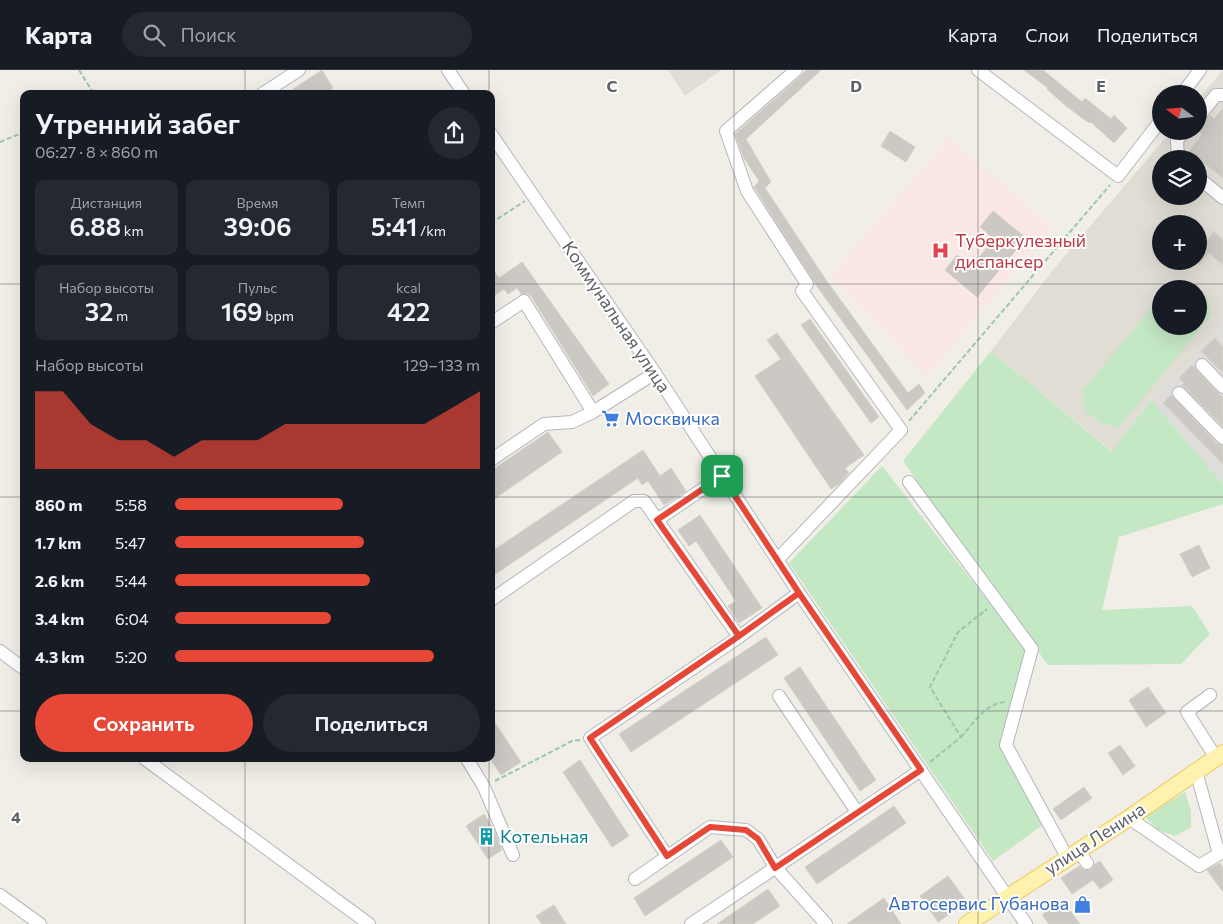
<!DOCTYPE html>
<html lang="ru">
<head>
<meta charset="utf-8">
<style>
	:root { --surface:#171b24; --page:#242831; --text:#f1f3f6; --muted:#9ea1a6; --line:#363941; --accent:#e74736 }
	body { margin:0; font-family:Commissioner,sans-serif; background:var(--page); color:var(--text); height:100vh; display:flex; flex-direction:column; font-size:19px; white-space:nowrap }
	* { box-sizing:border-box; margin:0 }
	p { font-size:16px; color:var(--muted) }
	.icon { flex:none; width:28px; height:28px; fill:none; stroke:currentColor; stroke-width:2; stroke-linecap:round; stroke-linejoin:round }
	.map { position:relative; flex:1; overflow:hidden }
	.sheet { position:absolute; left:20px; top:20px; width:475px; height:672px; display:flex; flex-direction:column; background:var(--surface); border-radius:10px; box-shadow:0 5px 20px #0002 }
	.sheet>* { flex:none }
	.needle { width:32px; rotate:286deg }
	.controls { position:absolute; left:1152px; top:15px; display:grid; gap:10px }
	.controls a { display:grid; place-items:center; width:55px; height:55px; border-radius:50%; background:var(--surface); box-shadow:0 5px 20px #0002; font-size:25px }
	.pin { position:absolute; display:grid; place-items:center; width:42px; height:42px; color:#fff; margin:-21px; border-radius:10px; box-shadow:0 2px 8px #0006 }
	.round { display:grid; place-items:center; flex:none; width:52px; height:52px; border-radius:26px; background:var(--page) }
	.overview { display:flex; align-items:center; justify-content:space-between; height:85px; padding:0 15px }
	h1 { font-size:28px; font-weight:600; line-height:38px }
	.figures { display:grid; grid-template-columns:repeat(3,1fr); gap:8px; height:85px; padding:5px 15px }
	.figures div { display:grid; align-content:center; border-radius:10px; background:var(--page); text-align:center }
	.figures b { font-size:25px; font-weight:600 }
	.figures small { font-size:14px; font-weight:400 }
	.figures p { font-size:14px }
	.chart { height:140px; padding:10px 15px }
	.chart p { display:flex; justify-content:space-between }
	.chart svg { width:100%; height:90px; margin-top:5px; fill:var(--accent); opacity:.7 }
	.primary-button { display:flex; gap:10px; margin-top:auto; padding:10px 15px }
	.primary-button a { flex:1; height:58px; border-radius:30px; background:var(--accent); color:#fff; font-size:20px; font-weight:600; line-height:58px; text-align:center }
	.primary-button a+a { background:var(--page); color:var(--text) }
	ul { padding:0 15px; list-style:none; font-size:16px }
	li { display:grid; grid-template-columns:80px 60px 1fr; align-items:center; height:38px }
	li i { height:12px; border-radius:6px; background:var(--accent) }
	header { display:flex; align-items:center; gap:30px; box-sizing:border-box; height:70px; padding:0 25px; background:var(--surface); border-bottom:1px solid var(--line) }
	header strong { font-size:24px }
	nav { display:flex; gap:28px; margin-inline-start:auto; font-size:18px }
	.search { width:350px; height:45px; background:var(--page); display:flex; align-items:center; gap:12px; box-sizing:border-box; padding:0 18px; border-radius:28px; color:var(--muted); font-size:19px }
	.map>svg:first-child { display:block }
</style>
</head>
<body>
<header>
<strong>Карта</strong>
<div class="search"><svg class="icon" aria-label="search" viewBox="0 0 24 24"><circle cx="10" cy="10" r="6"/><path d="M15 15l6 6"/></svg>Поиск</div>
<nav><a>Карта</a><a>Слои</a><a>Поделиться</a></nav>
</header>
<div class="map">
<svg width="1223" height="854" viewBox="0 0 1223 854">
	<rect width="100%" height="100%" fill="#f0eee7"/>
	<!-- industrial -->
	<polygon fill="#dfddd9" points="1223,250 1223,414 1151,330 1159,318 1172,311"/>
	<!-- education -->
	<g fill="#e0ddd5" fill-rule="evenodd">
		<polygon points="668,0 721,0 685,26"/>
		<path d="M1223,0V250L1172,311L1159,318L1113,382L991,281L1053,200L1171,61H1199V28ZM1161,89H1199V126H1161ZM1161,154H1199V191H1161ZM1161,219H1199V256H1161Z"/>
	</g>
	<!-- medical -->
	<polygon fill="#fbe7e4" points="949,68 1051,156 927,306 830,206"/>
	<!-- green -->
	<g fill="#c4e7c4">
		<polygon points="1199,221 1208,229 1211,245 1119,357 1103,354 1086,342 1082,321 1161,227 1161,256 1199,256"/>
		<polygon points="991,281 1112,382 1151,330 1223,414 1223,434 1119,467 1102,540 1192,536 1210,564 1181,594 1048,595 903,391"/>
		<polygon points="882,396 1028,582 1003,675 1044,754 993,791 789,493"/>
		<polygon points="1185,722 1191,741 1191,757 1175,766 1158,760 1145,747"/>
	</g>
	<!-- building -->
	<g fill="#ccc9c4" stroke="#d5d0c5">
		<polygon points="322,0 333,18 324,24 286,24"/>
		<polygon points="806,0 821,0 746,69 771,112 765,118 826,210 908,323 919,314 925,323 907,340 816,215 754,117 759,111 744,88 735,64 801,6"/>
		<polygon points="1024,0 1043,0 1082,32 1085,28 1111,49 1114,45 1127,58 1114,73 1091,52 1089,53 1066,36 1047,19 1048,18"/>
		<polygon points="1223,38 1223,108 1189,81 1202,65 1199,62 1199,54 1205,51 1210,45 1214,49"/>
		<polygon points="890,61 915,77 906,92 881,76"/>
		<polygon points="993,141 1026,168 977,227 945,200 957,185 971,197 994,169 980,157"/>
		<polygon points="1214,162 1223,170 1223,195 1209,183 1199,195 1199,180"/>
		<polygon points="522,192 609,314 593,326 531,226 527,224 521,224 517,218 508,224 504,219 491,228 491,197 499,208"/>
		<polygon points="810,249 879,347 871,353 801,255"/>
		<polygon points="777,263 864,385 845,398 849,403 840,413 831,419 755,306 781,289 767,270"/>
		<polygon points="1215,268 1223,277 1223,303 1201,281"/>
		<polygon points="1192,295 1223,328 1223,356 1182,315 1184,313 1179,308"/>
		<polygon points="1171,325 1217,374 1223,376 1223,394 1163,333"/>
		<polygon points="548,362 562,382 491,431 491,401"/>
		<polygon points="643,380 660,406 671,398 686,421 664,435 648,411 642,415 638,408 491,507 491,482"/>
		<polygon points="700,445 762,538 739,553 728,536 736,531 696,471 689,476 678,460"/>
		<polygon points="1199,475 1210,498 1192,507 1180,484"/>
		<polygon points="766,567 778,585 631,682 619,664"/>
		<polygon points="800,597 876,710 860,721 784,608"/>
		<polygon points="1148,617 1166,643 1146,657 1129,630"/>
		<polygon points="491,647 521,692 501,705 491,690"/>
		<polygon points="1120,675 1135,696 1123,705 1108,683"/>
		<polygon points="580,690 629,766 612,777 563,702"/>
		<polygon points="1084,717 1092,728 1061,750 1053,739"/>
		<polygon points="894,736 906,753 817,814 805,797"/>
		<polygon points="484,744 493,758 502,780 488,789 466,756"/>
		<polygon points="721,770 733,787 645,846 634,828"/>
		<polygon points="1100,791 1113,810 1100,819 1093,810 1072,824 1061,808 1079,796 1084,800 1091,800 1095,794"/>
		<polygon points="1220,793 1223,798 1223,822 1207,800"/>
		<polygon points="948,806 967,832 938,852 920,826"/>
		<polygon points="768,819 780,836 753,854 717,854"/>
		<polygon points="884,828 901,854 847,854"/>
		<polygon points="1062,830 1080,854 1049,854 1042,845"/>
		<polygon points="554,835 566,854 542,854 536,846"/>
	</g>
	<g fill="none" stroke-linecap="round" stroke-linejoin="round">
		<defs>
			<g id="minor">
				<polyline points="448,0 464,24"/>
				<polyline points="978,0 1118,106 1161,50"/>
				<polyline points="262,24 299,0"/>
				<polyline points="1182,24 1200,0"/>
				<polyline points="1199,46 1216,25 1223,25"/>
				<polyline points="491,64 655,303 799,523 1026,854"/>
				<polyline points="1178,89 1177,70 1185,61"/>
				<polyline points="1199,108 1223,128"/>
				<polyline points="491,253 524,231 593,342"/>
				<polyline points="1202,295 1223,317"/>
				<polyline points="1179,323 1223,368"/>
				<polyline points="491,390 544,354 572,352 593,342 655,303"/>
				<polyline points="909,412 1032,579 1006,675 1067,787"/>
				<polyline points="657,450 722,406"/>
				<polyline points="777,490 901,360 802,221 807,214 747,121 726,61 796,0"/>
				<polyline points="491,530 634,431 644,431 739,567"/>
				<polyline points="0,581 24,599"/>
				<polyline points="1210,625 1187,642 1216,688"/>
				<polyline points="779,626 857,742"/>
				<polyline points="145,689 369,854"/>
				<polyline points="467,689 484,717 513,785"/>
				<polyline points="1129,748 1199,796 1219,784 1196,701"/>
				<polyline points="1078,780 1087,793"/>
				<polyline points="667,786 590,668 739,567 799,523"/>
				<polyline points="635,809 710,757 746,760 758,769 775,797 826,854"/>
				<polyline points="0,825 40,854"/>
				<polyline points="691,854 921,700"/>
			</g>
			<polyline id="major" points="967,854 1129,748 1223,683"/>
		</defs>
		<!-- minor casing -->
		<use href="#minor" stroke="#b4b7bb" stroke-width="14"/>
		<!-- major casing -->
		<use href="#major" stroke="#efca60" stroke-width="18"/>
		<!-- path -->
		<g stroke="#9dc7aa" stroke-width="2" stroke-dasharray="5 2.5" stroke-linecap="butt">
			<polyline points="79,0 94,24"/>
			<polyline points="0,72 24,62"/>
			<polyline points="491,153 525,131"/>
			<polyline points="909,351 1110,115"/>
			<path d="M961,667C974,653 986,632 1007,632"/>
			<polyline points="930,692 961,667 930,617 958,562 987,539"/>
			<polyline points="495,711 572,671 580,670"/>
		</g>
		<!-- minor -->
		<use href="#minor" stroke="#fff" stroke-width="12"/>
		<!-- major -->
		<use href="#major" stroke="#fef2ae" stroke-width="16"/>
	</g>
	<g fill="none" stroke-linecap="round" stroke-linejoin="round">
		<defs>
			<polyline id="route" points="722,406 799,523 739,566 590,668 667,786 710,757 746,760 758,769 775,798 921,700 799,523 739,566 657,450 722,406"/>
		</defs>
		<!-- route casing -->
		<use href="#route" stroke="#fff" stroke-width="10"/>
		<!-- route -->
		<use href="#route" stroke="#e74736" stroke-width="6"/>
	</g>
	<!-- grid -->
	<path fill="none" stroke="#5e6267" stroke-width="1" stroke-opacity="0.55" d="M245,0V24M489,0V24M734,0V854M978,0V854M0,214H24M491,214H1223M0,427H24M491,427H1223M0,641H24M491,641H1223M245,689V854M489,689V854"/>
	<!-- icons -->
	<defs>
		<symbol id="hospital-bare" viewBox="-9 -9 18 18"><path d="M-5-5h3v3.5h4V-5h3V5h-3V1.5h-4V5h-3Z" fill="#e0444e" stroke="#fff" stroke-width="2.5" paint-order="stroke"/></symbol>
		<symbol id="supermarket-bare" viewBox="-9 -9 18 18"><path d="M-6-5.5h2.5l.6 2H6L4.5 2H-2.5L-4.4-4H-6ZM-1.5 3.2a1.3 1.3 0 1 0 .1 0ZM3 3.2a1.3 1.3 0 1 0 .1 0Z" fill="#3f7fe0" stroke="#fff" stroke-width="2.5" paint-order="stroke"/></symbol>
		<symbol id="building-bare" viewBox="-9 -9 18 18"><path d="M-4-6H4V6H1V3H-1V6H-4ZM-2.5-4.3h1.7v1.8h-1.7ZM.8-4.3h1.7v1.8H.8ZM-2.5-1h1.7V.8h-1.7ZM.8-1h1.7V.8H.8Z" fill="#0f9aa8" stroke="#fff" stroke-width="2.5" paint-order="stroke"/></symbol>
		<symbol id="shop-bare" viewBox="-9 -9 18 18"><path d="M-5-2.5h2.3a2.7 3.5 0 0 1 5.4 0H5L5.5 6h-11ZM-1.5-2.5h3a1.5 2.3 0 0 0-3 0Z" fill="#3f7fe0" stroke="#fff" stroke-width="2.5" paint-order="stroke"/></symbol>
	</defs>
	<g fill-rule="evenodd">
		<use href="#hospital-bare" x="928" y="168" width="25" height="25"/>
		<use href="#supermarket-bare" x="598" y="336" width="25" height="25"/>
		<use href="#building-bare" x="474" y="754" width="25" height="25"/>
		<use href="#shop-bare" x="1070" y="822" width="25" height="25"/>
	</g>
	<g text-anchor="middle" stroke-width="4" stroke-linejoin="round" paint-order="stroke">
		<!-- health labels -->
		<g font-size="18" fill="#be3a42" stroke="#fff" text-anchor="start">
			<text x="955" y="177">Туберкулезный<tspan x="955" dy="21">диспансер</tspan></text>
		</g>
		<!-- street labels -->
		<g font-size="18" fill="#5e6267" stroke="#fff">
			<text transform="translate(616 247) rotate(56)" y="6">Коммунальная улица</text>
			<text transform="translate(1095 769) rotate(-33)" y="6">улица Ленина</text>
		</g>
		<!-- shop labels -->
		<g font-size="18" fill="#366cbe" stroke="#fff" text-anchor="start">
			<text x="625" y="355">Москвичка</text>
			<text x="1069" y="840" text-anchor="end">Автосервис Губанова</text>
		</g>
		<!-- culture labels -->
		<g font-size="18" fill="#0d838f" stroke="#fff" text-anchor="start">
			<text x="500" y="773">Котельная</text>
		</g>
	</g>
	<g font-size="16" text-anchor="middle" font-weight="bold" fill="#5e6267" stroke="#fff" stroke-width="4" stroke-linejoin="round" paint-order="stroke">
		<text x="612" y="22">C</text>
		<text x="856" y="22">D</text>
		<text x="1101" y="22">E</text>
		<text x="16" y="753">4</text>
	</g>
</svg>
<div class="controls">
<a><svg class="needle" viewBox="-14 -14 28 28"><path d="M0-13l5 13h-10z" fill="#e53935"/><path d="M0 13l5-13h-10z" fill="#9ea1a6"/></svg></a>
<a><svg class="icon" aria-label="layers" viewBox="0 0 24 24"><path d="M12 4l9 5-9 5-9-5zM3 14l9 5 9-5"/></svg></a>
<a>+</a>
<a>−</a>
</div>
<div class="pin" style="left:722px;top:406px;background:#1e9e55"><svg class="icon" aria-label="arrive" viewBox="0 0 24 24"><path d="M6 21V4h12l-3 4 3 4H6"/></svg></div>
<section class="sheet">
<div class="overview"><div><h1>Утренний забег</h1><p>06:27 · 8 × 860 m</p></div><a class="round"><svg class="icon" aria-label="share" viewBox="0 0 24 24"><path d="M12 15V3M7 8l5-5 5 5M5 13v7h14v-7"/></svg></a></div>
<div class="figures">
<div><p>Дистанция</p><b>6.88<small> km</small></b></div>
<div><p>Время</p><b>39:06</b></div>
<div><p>Темп</p><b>5:41<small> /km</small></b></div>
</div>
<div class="figures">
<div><p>Набор высоты</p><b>32<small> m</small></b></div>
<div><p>Пульс</p><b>169<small> bpm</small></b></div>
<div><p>kcal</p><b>422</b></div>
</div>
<div class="chart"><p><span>Набор высоты</span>129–133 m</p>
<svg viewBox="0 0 160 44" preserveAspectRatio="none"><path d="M0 44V6L10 6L20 22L30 30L40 30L50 38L60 30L70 30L80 30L90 22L100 22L110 22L120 22L130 22L140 22L150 14L160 6V44z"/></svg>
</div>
<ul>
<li><b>860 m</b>5:58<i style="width:55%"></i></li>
<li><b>1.7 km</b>5:47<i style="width:62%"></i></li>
<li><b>2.6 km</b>5:44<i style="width:64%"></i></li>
<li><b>3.4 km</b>6:04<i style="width:51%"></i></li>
<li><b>4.3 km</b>5:20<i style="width:85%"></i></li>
</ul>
<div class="primary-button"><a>Сохранить</a><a>Поделиться</a></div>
</section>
</div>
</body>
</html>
